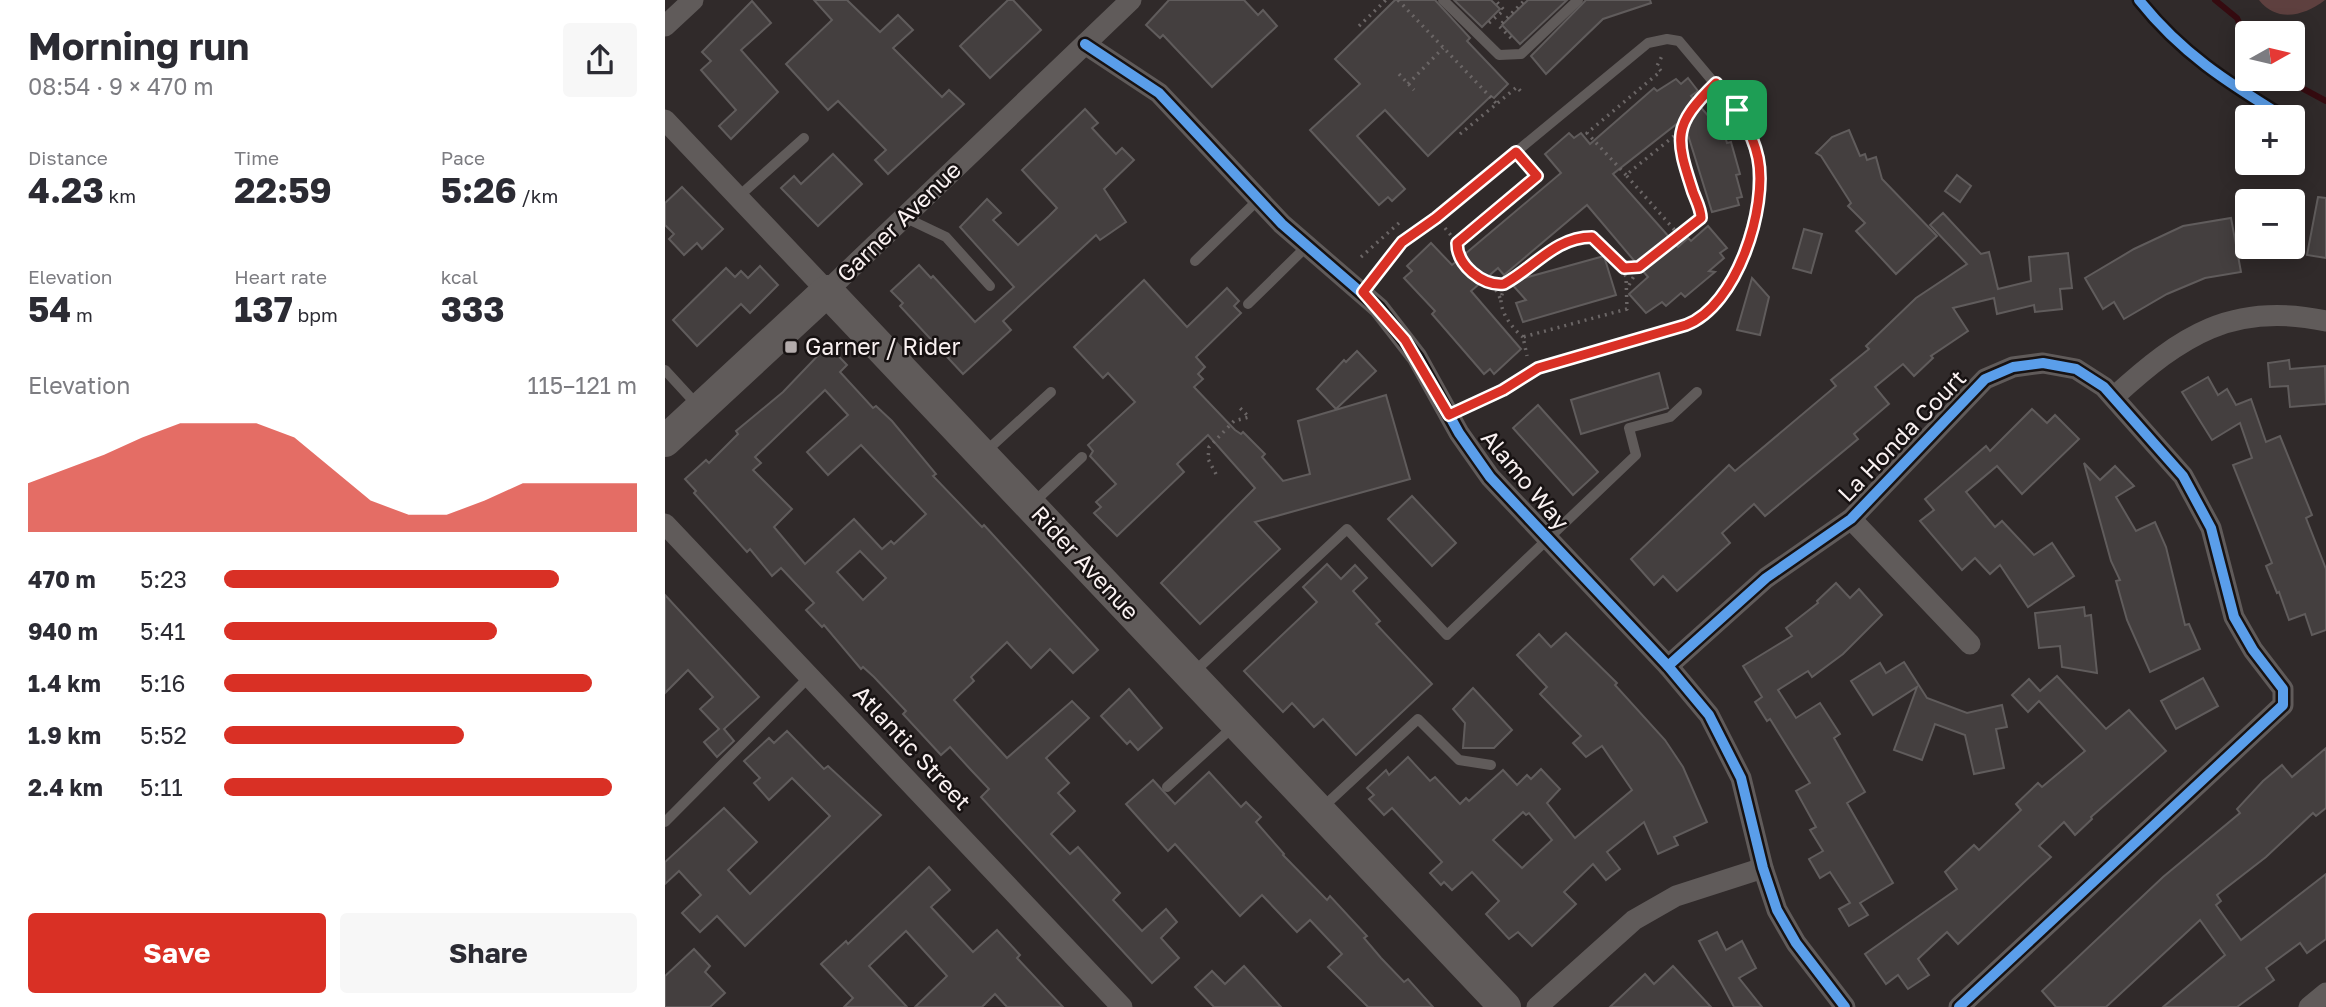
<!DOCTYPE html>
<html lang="en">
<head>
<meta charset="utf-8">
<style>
	:root { --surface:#fff; --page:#f7f7f7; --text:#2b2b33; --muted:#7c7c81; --accent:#d93025 }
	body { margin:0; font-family:"Golos Text",sans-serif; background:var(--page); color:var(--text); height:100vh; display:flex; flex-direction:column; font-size:26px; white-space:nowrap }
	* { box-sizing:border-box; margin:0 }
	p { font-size:23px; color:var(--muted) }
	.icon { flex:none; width:38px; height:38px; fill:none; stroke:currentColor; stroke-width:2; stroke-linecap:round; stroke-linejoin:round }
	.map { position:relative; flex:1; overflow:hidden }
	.details { display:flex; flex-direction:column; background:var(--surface); width:665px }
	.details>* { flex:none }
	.needle { width:46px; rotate:82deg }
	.controls { position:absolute; left:1570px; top:21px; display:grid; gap:14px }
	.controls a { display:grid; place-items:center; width:70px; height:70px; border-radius:7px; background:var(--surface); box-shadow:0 4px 18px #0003; font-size:35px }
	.pin { position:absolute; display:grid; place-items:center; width:60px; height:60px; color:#fff; margin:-30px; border-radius:14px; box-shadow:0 4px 10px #0006 }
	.round { display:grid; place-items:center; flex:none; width:74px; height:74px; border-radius:7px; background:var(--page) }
	.head { display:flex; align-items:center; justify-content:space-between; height:119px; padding:0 28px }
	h1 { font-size:38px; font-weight:700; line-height:52px }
	.stats { display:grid; grid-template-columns:repeat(3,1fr); gap:10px; height:119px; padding:7px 28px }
	.stats div { display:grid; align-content:center }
	.stats b { font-size:35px; font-weight:700 }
	.stats small { font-size:19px; font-weight:400 }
	.stats p { font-size:19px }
	.chart { height:196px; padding:14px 28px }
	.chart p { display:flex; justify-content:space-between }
	.chart svg { width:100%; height:126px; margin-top:7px; fill:var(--accent); opacity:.7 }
	.cta { display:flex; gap:14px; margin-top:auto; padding:14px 28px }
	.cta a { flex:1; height:80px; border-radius:7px; background:var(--accent); color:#fff; font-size:28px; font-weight:700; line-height:80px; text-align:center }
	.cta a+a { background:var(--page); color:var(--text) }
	ul { padding:0 28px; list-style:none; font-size:23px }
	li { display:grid; grid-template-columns:112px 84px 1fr; align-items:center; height:52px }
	li i { height:18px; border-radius:9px; background:var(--accent) }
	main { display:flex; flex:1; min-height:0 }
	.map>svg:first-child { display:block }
</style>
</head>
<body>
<main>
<section class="details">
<div class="head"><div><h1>Morning run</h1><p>08:54 · 9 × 470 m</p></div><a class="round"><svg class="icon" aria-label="share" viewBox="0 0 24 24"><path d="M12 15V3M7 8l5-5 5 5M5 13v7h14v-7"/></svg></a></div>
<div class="stats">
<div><p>Distance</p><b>4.23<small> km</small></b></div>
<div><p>Time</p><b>22:59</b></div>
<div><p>Pace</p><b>5:26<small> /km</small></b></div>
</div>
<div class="stats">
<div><p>Elevation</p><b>54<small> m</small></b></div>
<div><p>Heart rate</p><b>137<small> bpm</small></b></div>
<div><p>kcal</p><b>333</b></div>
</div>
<div class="chart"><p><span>Elevation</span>115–121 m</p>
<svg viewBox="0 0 160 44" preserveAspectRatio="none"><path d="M0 44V27L10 22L20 17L30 11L40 6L50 6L60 6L70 11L80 22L90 33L100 38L110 38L120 33L130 27L140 27L150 27L160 27V44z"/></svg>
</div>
<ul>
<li><b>470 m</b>5:23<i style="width:81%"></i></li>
<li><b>940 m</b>5:41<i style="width:66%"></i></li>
<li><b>1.4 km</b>5:16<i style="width:89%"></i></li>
<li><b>1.9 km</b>5:52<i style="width:58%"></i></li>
<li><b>2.4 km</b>5:11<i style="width:94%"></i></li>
</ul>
<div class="cta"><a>Save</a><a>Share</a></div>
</section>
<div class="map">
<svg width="1661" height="1007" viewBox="0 0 1661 1007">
	<rect width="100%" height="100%" fill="#302a2a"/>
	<!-- green -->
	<path fill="#5e403f" d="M1594,0H1660C1639,16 1612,23 1594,0Z"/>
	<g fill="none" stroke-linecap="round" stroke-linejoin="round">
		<!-- stream -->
		<g stroke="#350b10" stroke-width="6">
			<polyline points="1550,0 1572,18 1582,40"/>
			<polyline points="1620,79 1661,101"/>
		</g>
	</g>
	<!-- building -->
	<g fill="#443f3f" stroke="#605c5c" stroke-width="2" fill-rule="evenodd">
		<polygon points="149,0 182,0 215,32 233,15 248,30 228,48 277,97 284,90 299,104 223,174 210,160 221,150 173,101 163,110 121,64 167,20"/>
		<polygon points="343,0 348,0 376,30 325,78 295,46"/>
		<polygon points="504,0 579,0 593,15 598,10 612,26 547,87 498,35 495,38 481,25"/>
		<polygon points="730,0 770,0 805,38 802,41 843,84 829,98 826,96 763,156 720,110 692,136 740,189 727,201 723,197 714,205 645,130 695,84 670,59"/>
		<polygon points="789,0 826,0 835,9 817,27"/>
		<polygon points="863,0 902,0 855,44 837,25"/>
		<polygon points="921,0 985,0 986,3 938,19 881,74 866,56"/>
		<polygon points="87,1 106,23 76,50 113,92 66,139 54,126 71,110 36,70 46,61 37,52"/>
		<polygon points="1023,78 1033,91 1026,96 1045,118 1050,116 1052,124 1056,123 1062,143 1066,142 1075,174 1071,175 1077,197 1072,198 1074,205 1047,212 1018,119 948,174 1013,247 1023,238 1026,241 1043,226 1062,248 1055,253 1059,258 1044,271 1050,272 1020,297 1016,293 1001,306 997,302 981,313 964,294 983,277 922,205 839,275 833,268 806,291 856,349 829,374 825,369 819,374 767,314 770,311 739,278 747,271 742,266 766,243 787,265 896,173 880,154 904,133 909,138 916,133 925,144 989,88 992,91 1011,79 1016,84"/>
		<polygon points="420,109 433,123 427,128 451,154 457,148 469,160 439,189 461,222 435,240 431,235 338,321 346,330 298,374 235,306 238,303 226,291 254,265 266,278 268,276 310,322 349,287 295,227 322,199 336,213 328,220 353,245 384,216 392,208 357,170"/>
		<polygon points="1184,130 1195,156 1200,154 1202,160 1211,157 1217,179 1272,236 1231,274 1191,231 1200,223 1183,206 1186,203 1156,156 1151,153 1167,137"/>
		<polygon points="168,154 197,184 153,226 116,188 129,176 136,184"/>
		<polygon points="1292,175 1306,186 1295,202 1280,191"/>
		<polygon points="17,187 58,229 37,249 32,243 19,255 4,239 9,234 0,225 0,203"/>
		<polygon points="1653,197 1661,198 1661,258 1642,255"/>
		<polygon points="1278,213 1316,254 1324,252 1333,289 1366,281 1364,257 1403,253 1407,288 1395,289 1397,309 1370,312 1369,305 1332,314 1329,298 1288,308 1303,331 1266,356 1268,358 1249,376 1238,364 1210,387 1224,404 1189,434 1193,439 1100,516 1089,504 1057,533 1065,543 1012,591 998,576 989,585 966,559 1064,465 1070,471 1171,386 1166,380 1204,349 1201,346 1251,298 1302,264 1265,225"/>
		<polygon points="1566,218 1576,272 1540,278 1502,294 1459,319 1449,302 1438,309 1420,278 1469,249 1518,226"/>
		<polygon points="1139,229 1157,234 1146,273 1128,268"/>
		<polygon points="939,256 951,295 858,322 851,303 861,300 845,282"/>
		<polygon points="95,266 113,285 85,313 76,304 32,346 8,320 61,268 70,277 76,271 83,278"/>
		<polygon points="1087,278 1104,297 1095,335 1072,330"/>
		<polygon points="479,280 522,327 562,288 574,301 569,306 576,313 531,357 540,367 533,374 538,379 529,387 570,430 576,434 578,432 600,454 597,457 618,481 645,474 633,421 721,395 745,479 590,522 615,549 535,624 496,583 590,488 543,435 512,464 519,472 452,536 429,513 436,507 431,502 451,484 425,456 428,451 423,445 470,402 443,373 438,378 409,347"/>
		<path d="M163,345L182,365L175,372L208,408L211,406L227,421L271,474L268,476L317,527L319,525L433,650L408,673L385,649L366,668L342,642L306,677L309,681L289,700L342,758L407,701L424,718L381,758L404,783L393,793L410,811L386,834L405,854L413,847L455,893L448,900L477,931L501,909L512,922L496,938L514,958L487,983L316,797L324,789L306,770L285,747L276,755L238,714L241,711L209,677L198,667L196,669L159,625L157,627L141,610L149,603L116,568L107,576L85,549L82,552L29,493L31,491L20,479L41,460L44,463L73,434L71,431L118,392ZM160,390L183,415L142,452L163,475L196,445L261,514L229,544L226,541L217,549L189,519L140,564L109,527L127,509L88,470L96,463L90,457ZM195,551L221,578L198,600L172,572Z"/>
		<polygon points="692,351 711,371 671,409 652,389 679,360 681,362"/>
		<polygon points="1624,360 1625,369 1660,366 1661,404 1625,407 1623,386 1605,387 1603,363"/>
		<polygon points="994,373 1003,408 916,434 906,400"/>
		<polygon points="1543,377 1553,395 1562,389 1571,405 1586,399 1601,442 1615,436 1647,515 1641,518 1661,569 1661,630 1647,635 1640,614 1624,620 1614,592 1612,593 1601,566 1607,563 1568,465 1587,458 1575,423 1547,440 1517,392"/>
		<polygon points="873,405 933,472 908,495 848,428"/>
		<polygon points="1367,409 1382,423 1390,415 1414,439 1357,494 1332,466 1301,492 1330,527 1337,521 1369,555 1387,543 1409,576 1363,607 1335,565 1325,574 1310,558 1297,570 1255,521 1269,510 1260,499 1321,446 1325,451"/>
		<polygon points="1419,463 1435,480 1450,466 1469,486 1451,497 1471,531 1490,522 1501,547 1520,625 1524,624 1535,649 1485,672 1462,620 1451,581 1455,580 1446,561"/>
		<polygon points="747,496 791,543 767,566 723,519"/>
		<polygon points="662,564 676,579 690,565 702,578 688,591 715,621 711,624 767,684 691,755 658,719 649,727 627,703 618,712 579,671 652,602 638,587"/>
		<polygon points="1171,583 1185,598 1194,589 1217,615 1178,654 1147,677 1143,671 1113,690 1131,718 1155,703 1175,734 1169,738 1200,792 1182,803 1228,883 1195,903 1203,915 1184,926 1174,909 1185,903 1165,872 1155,878 1144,859 1158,851 1145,830 1151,827 1131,791 1145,783 1105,719 1102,721 1090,702 1097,697 1078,666 1127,636 1121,628 1153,603 1152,601"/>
		<polygon points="0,595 94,697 59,729 69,741 52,757 39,742 54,729 35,709 48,697 23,670 0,693"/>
		<polygon points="1419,607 1420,616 1426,615 1432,673 1397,667 1395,646 1374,648 1370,613"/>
		<path d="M901,633L952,683L950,685L1000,740L1018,767L1042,822L1009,837L1013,845L993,854L979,822L942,852L955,869L941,880L928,864L899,892L911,904L867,946L853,932L844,939L821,914L834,901L807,872L787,890L779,882L776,885L765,873L777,862L727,808L719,815L704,799L709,795L702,788L721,770L724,775L743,757L765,781L770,777L795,804L801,798L804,801L838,770L852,785L862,775L866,779L876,769L895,789L882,803L910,838L967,790L937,746L921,757L908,743L916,736L875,694L882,687L852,655L874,634L886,647ZM858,812L861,815L864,813L887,840L857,868L828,840Z"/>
		<polygon points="1239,662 1262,698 1302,713 1337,705 1342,727 1331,729 1339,768 1309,774 1300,735 1270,724 1257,760 1229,750 1252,687 1208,715 1186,681 1215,663 1221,673"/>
		<polygon points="1392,676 1441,729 1464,710 1501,751 1426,817 1427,819 1410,835 1399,822 1374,846 1386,857 1293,944 1282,932 1253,959 1264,975 1243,989 1233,975 1221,984 1200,954 1292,889 1280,872 1309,845 1314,850 1356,810 1351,804 1373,783 1377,787 1420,751 1374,701 1363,712 1347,695 1364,679 1375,691"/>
		<polygon points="1538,678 1553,706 1511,729 1496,701"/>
		<polygon points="808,688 847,730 829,748 798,748 800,723 788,709"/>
		<polygon points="464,689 497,728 473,750 465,741 462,744 436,716"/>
		<polygon points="122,731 159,769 163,766 216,815 80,946 52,916 35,932 17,913 36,895 14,871 0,884 0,862 59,808 92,842 63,870 85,894 165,816 127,778 104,800 89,783 95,778 79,761 104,738 109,743"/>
		<polygon points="1661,748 1661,808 1651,816 1648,813 1601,857 1552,895 1556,901 1551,905 1576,940 1661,874 1661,939 1642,953 1635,943 1601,968 1609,980 1572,1007 1498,1007 1560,955 1535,920 1441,1007 1391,1007 1377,991 1498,877 1575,813 1572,809 1598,781 1617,765 1627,777"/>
		<polygon points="544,772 576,807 581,802 596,817 591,822 619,854 618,855 662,900 665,896 702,936 699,938 716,958 739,982 743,979 768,1007 703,1007 663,967 677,954 645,920 632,932 597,895 575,916 510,844 503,851 461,804 488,780 510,804"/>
		<polygon points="264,867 285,890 266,907 308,952 332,930 355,955 352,958 398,1007 342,1007 330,994 317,1007 250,1007 282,976 241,931 204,966 242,1007 179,1007 188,998 156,964 181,941 183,944"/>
		<polygon points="1052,932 1061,950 1077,941 1091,968 1074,978 1097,1007 1069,1007 1034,941"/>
		<polygon points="29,949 45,966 40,972 60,993 45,1007 0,1007 0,976"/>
		<polygon points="579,966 616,1007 549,1007 530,987 547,971 560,984"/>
		<polygon points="1008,966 1046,1007 945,1007 980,974 989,984"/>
	</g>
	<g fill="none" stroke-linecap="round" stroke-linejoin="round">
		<!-- path -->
		<g stroke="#6b6666" stroke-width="3.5" stroke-dasharray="2 5" stroke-linecap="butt">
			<polyline points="733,0 832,104"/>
			<polyline points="824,23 839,10 830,0"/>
			<polyline points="694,26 721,0"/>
			<polyline points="846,38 834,26 860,0"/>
			<polyline points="734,74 749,90"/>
			<polyline points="743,84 778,48"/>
			<polyline points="795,134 852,87 858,94"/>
			<polyline points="961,175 922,133 996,71 992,66 998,54"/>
			<polyline points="780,228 792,243"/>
			<polyline points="1014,235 961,175 1009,136 1040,95"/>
			<polyline points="696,257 735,222"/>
			<polyline points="957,266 965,270 972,268"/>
			<polyline points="826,283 834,285 845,281"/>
			<polyline points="964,285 974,267 1036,218 1014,150 1016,130"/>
			<path d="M835,298C825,272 792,274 792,243L872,176L861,164"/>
			<path d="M858,337C848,329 836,314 836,300C837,273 903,237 927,237L961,276L962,309L858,337L862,356"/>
			<polyline points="551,474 543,459 544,447 569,421 584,417 575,408 578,405"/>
		</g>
		<!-- lane -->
		<g stroke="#605b5a" stroke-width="10">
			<polyline points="778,0 834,55 856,54 913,0"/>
			<polyline points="73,197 139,138"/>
			<polyline points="239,217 281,237 325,286"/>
			<polyline points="530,261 593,200"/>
			<polyline points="698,292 737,242 771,218 983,43 1002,39 1014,41 1072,110 1092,156 1092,207 1075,264 1063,287 1044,312 1028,322 873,368 838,390 784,415"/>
			<polyline points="583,304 642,246"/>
			<polyline points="0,370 34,407"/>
			<polyline points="318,454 386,392"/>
			<polyline points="368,503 417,457"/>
			<polyline points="528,673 682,529 782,635 971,455 964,428 1005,417 1032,392"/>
			<polyline points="502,787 570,725"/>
			<polyline points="657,808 753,719 794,760 826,765"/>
			<polyline points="0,822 144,677"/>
		</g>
		<!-- street -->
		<g stroke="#605b5a" stroke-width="21">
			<polyline points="0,26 28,0"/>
			<polyline points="420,44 494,93 617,224 714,308 752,357 794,433 825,477 1003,666 1044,715 1076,778 1098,868 1112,910 1131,943 1180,1007"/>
			<polyline points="0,120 162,291 466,0"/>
			<path d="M1450,396C1516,336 1567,301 1661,321"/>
			<polyline points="1186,519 1305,644"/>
			<polyline points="0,524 457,1007"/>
			<polyline points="1003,666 1101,578 1186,519 1320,379 1348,367 1378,363 1411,369 1439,387 1518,476 1546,528 1569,617 1588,650 1618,689 1618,705 1294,1007"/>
			<polyline points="872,1007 969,920 1011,896 1098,868"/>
			<polyline points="1644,1007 1661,993"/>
		</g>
		<!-- secondary -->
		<polyline stroke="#605b5a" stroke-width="32" points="0,441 162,291 840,1007"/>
		<defs>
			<g id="cycleway">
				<path d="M1474,0C1516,53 1562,82 1619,117"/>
				<polyline points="420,44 494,93 617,224 714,308 752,357 794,433 825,477 1003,666 1044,715 1076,778 1098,868 1112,910 1131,943 1180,1007"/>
				<polyline points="1003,666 1101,578 1186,519 1320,379 1348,367 1378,363 1411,369 1439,387 1518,476 1546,528 1569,617 1588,650 1618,689 1618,705 1294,1007"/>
			</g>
		</defs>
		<!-- cycleway casing -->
		<use href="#cycleway" stroke="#171212" stroke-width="15"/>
		<!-- cycleway -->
		<use href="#cycleway" stroke="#5a9eea" stroke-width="10"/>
	</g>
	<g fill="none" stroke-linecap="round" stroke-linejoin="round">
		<defs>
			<path id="route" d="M1051,83C1070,106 1087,129 1093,158C1103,207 1072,306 1021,325L873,368L838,390L784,415L740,340L698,292L737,242L771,218L851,152L872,176L792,243C792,265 817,286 839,284C869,268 890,237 927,237L959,268L974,267L1036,218C1036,209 1031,200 1028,192C1010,137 1007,126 1051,83Z"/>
		</defs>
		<!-- route casing -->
		<use href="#route" stroke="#fff" stroke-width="14"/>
		<!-- route -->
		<use href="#route" stroke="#d93025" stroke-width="9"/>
	</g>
	<!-- markers -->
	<rect fill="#b3abab" stroke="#171212" stroke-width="2.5" x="119" y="340" width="14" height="14" rx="3.5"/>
	<g text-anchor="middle" stroke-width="5" stroke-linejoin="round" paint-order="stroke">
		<!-- street labels -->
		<g font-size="23" fill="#f9f1f1" stroke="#171212">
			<text transform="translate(234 222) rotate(-44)" y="8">Garner Avenue</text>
			<text transform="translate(1237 436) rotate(-46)" y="8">La Honda Court</text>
			<text transform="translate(860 480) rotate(50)" y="8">Alamo Way</text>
			<text transform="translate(420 563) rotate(47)" y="8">Rider Avenue</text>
			<text transform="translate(247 748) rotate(47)" y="8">Atlantic Street</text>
		</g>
		<!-- poi labels -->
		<g font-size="23" fill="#f9f1f1" stroke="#171212" text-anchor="start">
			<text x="140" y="355">Garner / Rider</text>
		</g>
	</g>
</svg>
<div class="controls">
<a><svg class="needle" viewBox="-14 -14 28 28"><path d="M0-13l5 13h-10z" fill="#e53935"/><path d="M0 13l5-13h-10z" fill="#7c7c81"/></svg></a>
<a>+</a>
<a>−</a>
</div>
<div class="pin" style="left:1072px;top:110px;background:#1e9e55"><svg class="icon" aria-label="arrive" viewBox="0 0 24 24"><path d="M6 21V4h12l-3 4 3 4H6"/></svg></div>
</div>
</main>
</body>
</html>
